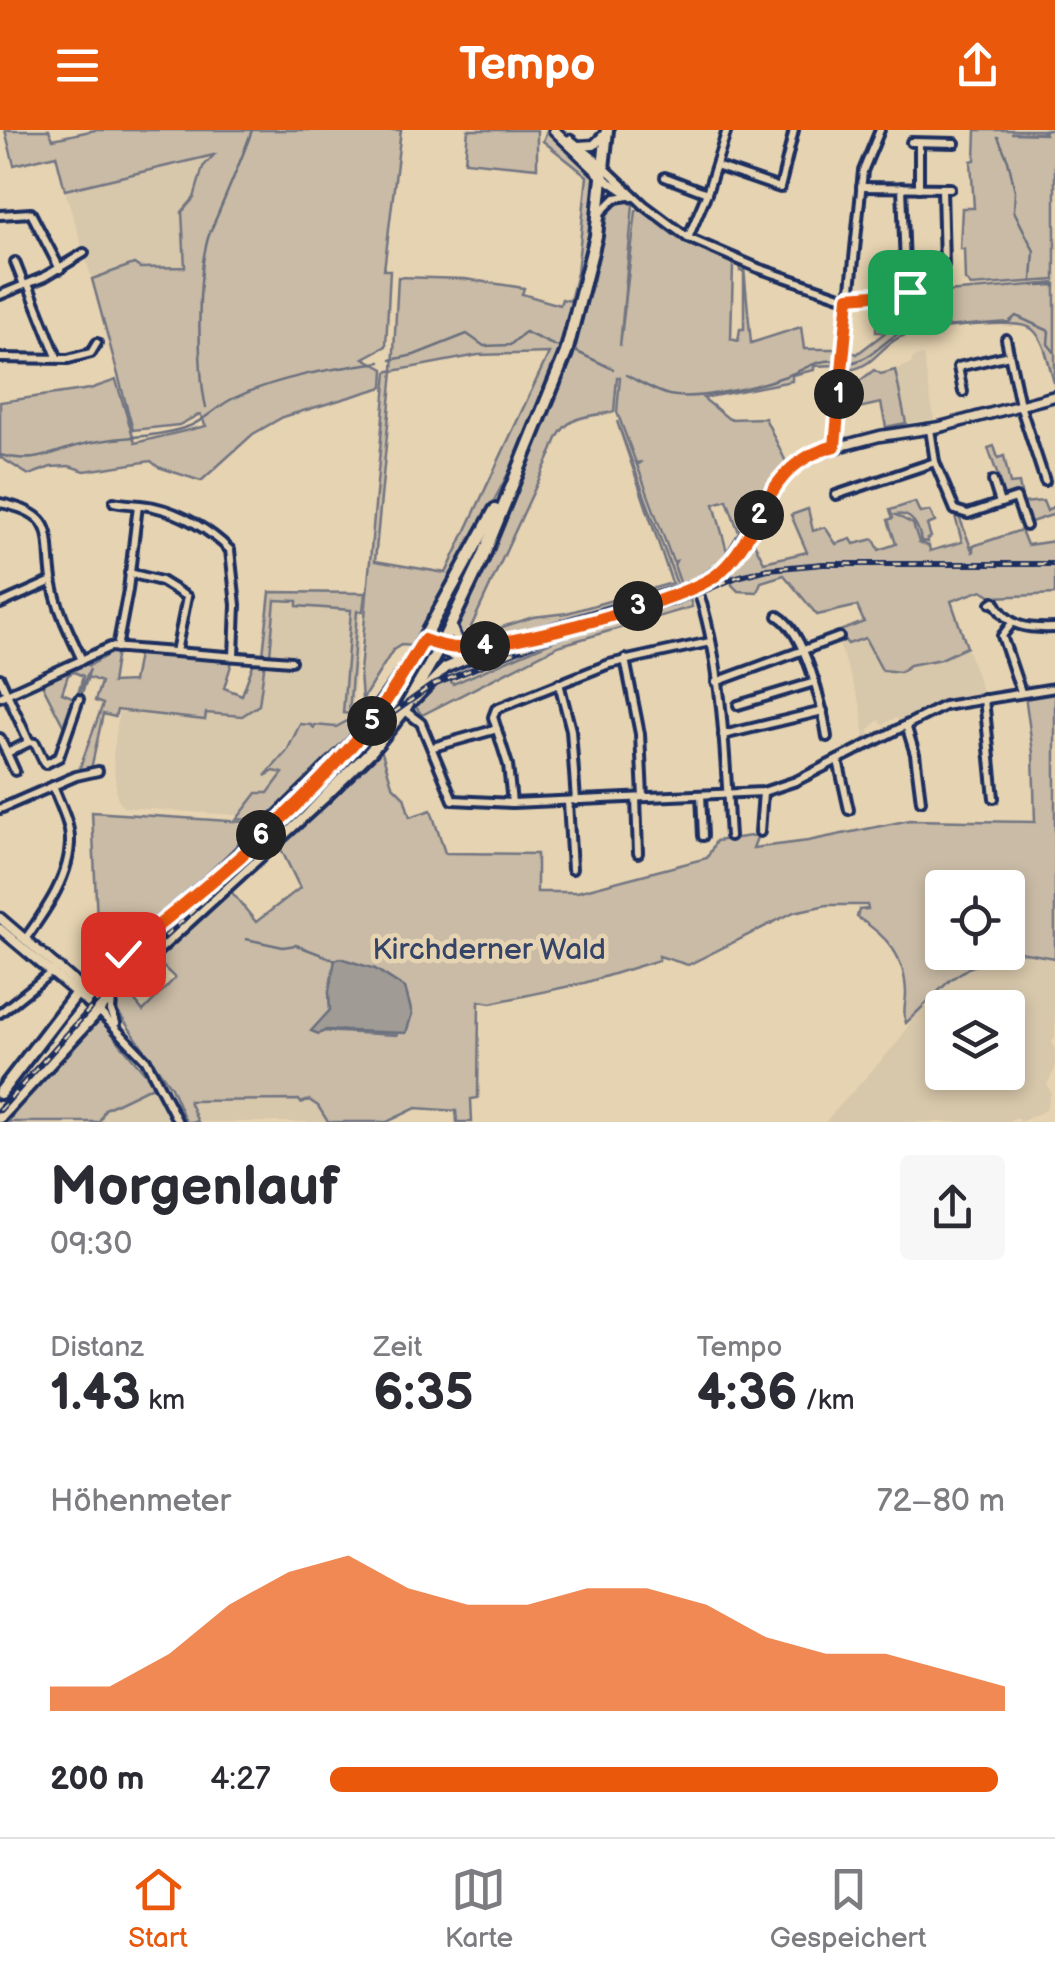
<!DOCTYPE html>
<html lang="de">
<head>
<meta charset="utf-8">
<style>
	:root { --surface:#fff; --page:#f7f7f7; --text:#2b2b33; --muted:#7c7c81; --line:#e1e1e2; --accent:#ea580c }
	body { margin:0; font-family:"Balsamiq Sans",sans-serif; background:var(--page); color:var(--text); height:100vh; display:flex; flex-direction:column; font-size:38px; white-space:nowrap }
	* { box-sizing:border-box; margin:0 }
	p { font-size:32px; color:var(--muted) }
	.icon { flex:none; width:55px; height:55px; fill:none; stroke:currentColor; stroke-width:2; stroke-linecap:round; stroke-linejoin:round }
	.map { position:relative; height:992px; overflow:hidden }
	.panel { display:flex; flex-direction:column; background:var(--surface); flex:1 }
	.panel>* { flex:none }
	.fabs { position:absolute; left:925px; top:740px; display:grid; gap:20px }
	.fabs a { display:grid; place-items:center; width:100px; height:100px; border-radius:10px; background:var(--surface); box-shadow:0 5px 15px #0003; font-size:50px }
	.pin { position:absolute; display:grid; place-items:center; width:85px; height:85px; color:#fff; margin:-42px; border-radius:20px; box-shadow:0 5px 15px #0006 }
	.km { position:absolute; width:50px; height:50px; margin:-25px; border-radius:50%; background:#222; color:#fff; font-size:28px; line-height:50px; text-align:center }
	.round { display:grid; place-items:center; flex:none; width:105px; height:105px; border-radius:10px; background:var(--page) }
	.headline { display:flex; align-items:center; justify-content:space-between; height:170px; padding:0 50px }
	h1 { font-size:55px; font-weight:800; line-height:75px }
	.stats { display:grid; grid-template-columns:repeat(3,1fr); gap:15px; height:170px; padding:10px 50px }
	.stats div { display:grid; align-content:center }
	.stats b { font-size:50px; font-weight:800 }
	.stats small { font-size:28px; font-weight:400 }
	.stats p { font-size:28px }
	.chart { height:280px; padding:20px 50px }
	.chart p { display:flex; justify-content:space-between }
	.chart svg { width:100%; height:180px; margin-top:10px; fill:var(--accent); opacity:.7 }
	ul { padding:0 50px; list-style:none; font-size:32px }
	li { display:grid; grid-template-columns:160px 120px 1fr; align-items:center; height:75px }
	li i { height:25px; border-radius:12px; background:var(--accent) }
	header { display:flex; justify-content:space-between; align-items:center; height:130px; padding:0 50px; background:var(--accent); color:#fff; font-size:45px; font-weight:800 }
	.tabs { display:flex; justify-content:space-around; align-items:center; height:140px; border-top:2px solid var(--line); background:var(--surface); font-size:28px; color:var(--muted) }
	.tabs a { display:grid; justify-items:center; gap:5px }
	.tabs .selected { color:var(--accent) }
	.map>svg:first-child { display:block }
</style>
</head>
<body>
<header><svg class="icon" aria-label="menu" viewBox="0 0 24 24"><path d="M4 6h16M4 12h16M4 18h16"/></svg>Tempo<svg class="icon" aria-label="share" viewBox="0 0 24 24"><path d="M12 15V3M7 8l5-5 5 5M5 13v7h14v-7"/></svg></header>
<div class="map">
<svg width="1055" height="992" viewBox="0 0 1055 992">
	<rect width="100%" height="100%" fill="#e6d3b1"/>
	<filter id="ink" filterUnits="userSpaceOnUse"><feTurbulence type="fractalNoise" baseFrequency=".01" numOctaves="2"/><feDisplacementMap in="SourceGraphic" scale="20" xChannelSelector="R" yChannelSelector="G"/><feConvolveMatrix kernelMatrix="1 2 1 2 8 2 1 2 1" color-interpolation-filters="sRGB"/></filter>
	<g filter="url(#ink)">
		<!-- built -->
		<g fill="#d7c7ab" fill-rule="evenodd">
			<polygon points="218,23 193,136 140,138 92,149 65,60"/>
			<polygon points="923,225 934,289 906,293 895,240 911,234 913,228"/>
			<polygon points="742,440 750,446 689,469 519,521 517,514 662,472"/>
			<polygon points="271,463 363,465 351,591 248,686 123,677 117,666 113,627 119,582 204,589 205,583 259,575"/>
			<polygon points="951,471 983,564 934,574 901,591 895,588 882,595 880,590 876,592 869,600 870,607 865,609 861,576 838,511"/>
			<path d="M1014,821L1055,828V909L1051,912L1055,920V939L1047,954L1051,963L1046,980L1020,992L1017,987L1007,992H825L898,912L916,883L928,875L943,857L968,838ZM942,878H1008V942H942Z"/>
			<polygon points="155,955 170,956 187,965 307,969 318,976 328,992 99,992 105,980"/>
		</g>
		<!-- green -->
		<g fill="#c9bba5" stroke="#727582" stroke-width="2.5" fill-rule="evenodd">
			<polygon points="5,0 49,0 53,9 95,0 401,0 384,140 390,140 386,216 364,228 384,239 383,257 283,287 253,304 201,351 158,337 151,331 85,341 69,336 51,337 29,345 0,327 0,272 90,259 116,250 135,313 206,296 200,284 179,295 133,300 92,149 134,134 140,138 185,137 182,82 194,68 203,37 214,25 65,60 56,25 14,35"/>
			<polygon points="468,0 537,0 537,38 465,31"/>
			<polygon points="976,0 1042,0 1043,3 1011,3 1045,4 1044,0 1055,0 1055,150 971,156 965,150 964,119 960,119 962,78 974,78 971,31 975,30"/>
			<path d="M547,1L592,42L597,53C592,91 588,129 578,166C547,291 475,403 414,516L401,515L393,520L362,570L360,542L387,242L393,240L398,147L465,149L524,158L522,164L560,175L562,169L570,171L577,143L587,46L543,11ZM549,223L446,443L375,431L393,241L478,225Z"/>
			<path d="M626,70L633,75L620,216L636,81L640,79L676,107L733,134L731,209L738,211L740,199H744V142L740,141L741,135L744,138L751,213L801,197L804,219H839L837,235L814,236V240L792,245V251L703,268L729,289L765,288L786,332L740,405L727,370L714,374L728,425L721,437L681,455L674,435L676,431L673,432L637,335L642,332L636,333L617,282L620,247H617L614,282C584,287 563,285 553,319L471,497L493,500L533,487L567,483L672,453L617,291L679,459C641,470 485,526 457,505L455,496L572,225L593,152L609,78Z"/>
			<path d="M1055,153V256C1049,238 1046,210 1032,199C1016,187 918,199 900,207C879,217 874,237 848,240L851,222L857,224L886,202H876V196H886L887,201L918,193L917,167L922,164Z"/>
			<polygon points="874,240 881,244 895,240 906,293 886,297 881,273 845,281 848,252 861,250"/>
			<polygon points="994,316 998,328 1004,326 1010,354 1019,353 1023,373 1043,371 1047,381 1055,375 1055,384 1028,393 1017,364 1001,368 996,350 999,349 988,318"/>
			<path d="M915,372L920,383L930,381L935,392L927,395L931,407L927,409L928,412L921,411C919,397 912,382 896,385L913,394L919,412L929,416L930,421L962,412L955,386H959L973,423V416L1021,400L1027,415L1055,411V464L994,467L982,460L951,471L967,517L941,529L910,535L900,542L882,540L865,508L848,514L837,502L864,492L857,476L817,485L784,445L761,452L757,462L738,461L732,455L731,440L753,411L764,432L807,422L791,385L808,379L813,401L825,397L836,414L851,409L854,414L874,409L879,420L896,414L888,390L893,388L890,380Z"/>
			<polygon points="270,462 365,463 363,481 357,481 349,584 343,583 351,480 297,476 297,471 275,470 270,525 263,525"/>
			<polygon points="690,469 692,477 558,516 422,585 415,576 424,562 449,549 453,554 555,510"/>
			<path d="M436,519C397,588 361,626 304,680L378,601L372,596L422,521Z"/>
			<polygon points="114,521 117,521 112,553 133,552 138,524 211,528 232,532 224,558 242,565 254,532 265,531 259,575 242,586 206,583 205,590 117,580 115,587 103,584 91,639 82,641 80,637 103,574 95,571 101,552 88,547 81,565 90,539 78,564 83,546 74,542 68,545 62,563 72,567 75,572 74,577 70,576 65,591 69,593 64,597 42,554 87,534 89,536"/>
			<path d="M1055,561V828L1014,821L968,838L950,850L906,893C902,882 906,875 906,863C905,826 887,806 857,787L859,780L868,779L867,775H827L794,782L688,835L659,826V830L584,853L491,873L479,871L478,968L471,969L472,992H457L456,981L416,978L387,992H328L318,976L309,970L301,973L299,970L189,971L198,992H186L171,957L117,881L118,868L125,859L143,881L175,848L155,829L230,760L256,792L300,758L280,717L381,619L392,655L404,667L410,687L431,680L445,723L537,724V762H577L707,728L716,711L758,705L753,718L808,711L910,690L1035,692L1033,623L1025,565ZM942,758H1008V822H942ZM375,839L405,858L412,884L397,905L321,901V893L330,880L329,861Z"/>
			<polygon points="355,587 354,602 344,614 266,691 237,689 257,663 268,663 283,643 274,641 265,646 287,621 300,594 311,595 314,598 315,595 336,597"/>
			<polygon points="92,682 260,693 182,768 99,835"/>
			<polygon points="98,891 103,893 155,955 105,979 99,992 8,992 39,951"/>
		</g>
		<!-- water -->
		<polygon fill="#a09b95" stroke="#6b707f" stroke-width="2.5" points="340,828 375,839 405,858 412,884 406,903 326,900 319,904 311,901 330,880 329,861 335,830"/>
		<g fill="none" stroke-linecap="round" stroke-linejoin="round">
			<!-- stream -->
			<g stroke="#6b707f" stroke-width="2.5">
				<polyline points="998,7 1008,30 1015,61 1014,81 1034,121 1032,150"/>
				<polyline points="1033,155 1035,156"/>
				<polyline points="1039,156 1055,155"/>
				<polyline points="573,220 613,239"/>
				<polyline points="391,230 414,225 467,204 484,216 510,215 525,202 555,216 565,217"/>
				<path d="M850,233C873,229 884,209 905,200L1009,192L1016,186L1049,201L1048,214L1055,223"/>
				<path d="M626,245C640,252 654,261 669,265C698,271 758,256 786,246C804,240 818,228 837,231"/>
				<path d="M206,277C197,242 196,133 211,100C225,68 240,34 252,0"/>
				<path d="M0,325C40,335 52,321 88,313C121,306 155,308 187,297C204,291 216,277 232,269C278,247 329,239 380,232"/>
				<polyline points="246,809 283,817 296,815 335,830"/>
			</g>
			<defs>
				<g id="minor">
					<polyline points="911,12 955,13"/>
					<polyline points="919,13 919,58"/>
					<polyline points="716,36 780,58 794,0"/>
					<polyline points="605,38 644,75 688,108 758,138 843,167 941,160"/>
					<polyline points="665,47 707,63"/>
					<polyline points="604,48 632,67"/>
					<polyline points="861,57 950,58"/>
					<polyline points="902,57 906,163"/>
					<polyline points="942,58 944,135"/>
					<polyline points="601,82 615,68 628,66"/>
					<polyline points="0,85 31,83 60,139"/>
					<polyline points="688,108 707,63 727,0"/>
					<polyline points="15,132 24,155"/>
					<polyline points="28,154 57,227"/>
					<polyline points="0,165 44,147 84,123"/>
					<polyline points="1006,209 1020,275 1045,351"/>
					<polyline points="0,228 68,229 91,223 97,213"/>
					<polyline points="963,262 958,237 1009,225"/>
					<polyline points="930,299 935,332 955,380 968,384 1016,368 1026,396"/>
					<polyline points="835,315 863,41 880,0"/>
					<polyline points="993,351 1000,373"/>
					<polyline points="836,365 935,332"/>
					<path d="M114,372C127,375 141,374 154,377C181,383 210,400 230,420L236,475L234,526"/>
					<path d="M0,373C62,385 44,409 53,455C58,481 71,506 82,530"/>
					<polyline points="129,443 161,451 187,467 176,522"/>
					<path d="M700,467C723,540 725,630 730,706"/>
					<path d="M991,473L994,471C1008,498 1027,499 1055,498"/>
					<polyline points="0,474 52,451"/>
					<path d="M778,486C805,502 823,577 827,607"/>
					<polyline points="1012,493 1002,506 1021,562"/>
					<polyline points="117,518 128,460 138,375"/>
					<polyline points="625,529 640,604 643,667"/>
					<polyline points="0,548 29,612 35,613 45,634 59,627 79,569"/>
					<polyline points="716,552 839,507"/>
					<polyline points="559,553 571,600 576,671"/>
					<polyline points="0,567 110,517 291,531"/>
					<polyline points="984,569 994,668"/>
					<polyline points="738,575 815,552"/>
					<polyline points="404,580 421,593 453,670 512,673 763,662 796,651 944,576 1055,558"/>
					<polyline points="906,595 915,624 921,671"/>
					<polyline points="723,605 823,581"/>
					<polyline points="0,608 15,641"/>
					<polyline points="433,617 497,599"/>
					<polyline points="7,623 29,612"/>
					<polyline points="838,630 849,680"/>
					<polyline points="701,665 703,706"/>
					<polyline points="636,668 638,723"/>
					<polyline points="568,672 572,739"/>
					<polyline points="512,673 508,635 493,587 496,579 609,534 710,512"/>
					<polyline points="0,679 76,646 98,641"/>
					<polyline points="760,702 763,662"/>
					<path d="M26,808C46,780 71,745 70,708C69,690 59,673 53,656"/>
					<polyline points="112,867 111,881 116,893"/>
					<polyline points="99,881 146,930 178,992"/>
					<polyline points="0,883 53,841"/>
				</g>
				<g id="tertiary">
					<polyline points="0,788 77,854 98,880"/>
					<polyline points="0,799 94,878"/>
				</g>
				<g id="secondary">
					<polyline points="554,0 604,48"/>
					<polyline points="570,10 605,38"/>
					<polyline points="578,16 594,15 607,2"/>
					<polyline points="451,496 457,510 471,516"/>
					<polyline points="424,510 459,529"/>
					<polyline points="440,517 502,514 695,456 725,437 782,346 811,324 880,306 940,297 1055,266"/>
					<polyline points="414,570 445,538 492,518"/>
				</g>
				<g id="primary">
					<polyline points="0,963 76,864 224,740 353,613 408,537 495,380"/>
					<polyline points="0,987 139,836 325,666 371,621 404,580 440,517 483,427 566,223 596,106 607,0"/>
				</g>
			</defs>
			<!-- minor casing -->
			<use href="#minor" stroke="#1b2f5e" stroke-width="14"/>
			<!-- tertiary casing -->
			<use href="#tertiary" stroke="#1b2f5e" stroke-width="15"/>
			<!-- secondary casing -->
			<use href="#secondary" stroke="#1b2f5e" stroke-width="15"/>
			<!-- primary casing -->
			<use href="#primary" stroke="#1b2f5e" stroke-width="18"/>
			<!-- minor -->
			<use href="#minor" stroke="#e6d3b1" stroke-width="6"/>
			<!-- tertiary -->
			<use href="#tertiary" stroke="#e6d3b1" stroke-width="8"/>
			<!-- secondary -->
			<use href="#secondary" stroke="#e6d3b1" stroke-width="8"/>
			<!-- primary -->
			<use href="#primary" stroke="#e6d3b1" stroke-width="10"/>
			<defs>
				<polyline id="rail" points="0,980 105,862 302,680 393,583 431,556 542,511 675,473 737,447 768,439 823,434 1055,434"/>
			</defs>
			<!-- rail casing -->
			<use href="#rail" stroke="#1b2f5e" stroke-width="6"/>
			<!-- rail -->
			<use href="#rail" stroke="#e6d3b1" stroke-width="2.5" stroke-dasharray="8" stroke-linecap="butt"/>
		</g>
	</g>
	<g fill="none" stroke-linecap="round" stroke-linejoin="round" filter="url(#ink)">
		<defs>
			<path id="route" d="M123,824C208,756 296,684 365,600C388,572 405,540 424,510C437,515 448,518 461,518C505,517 689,470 719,443C768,399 759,336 835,316L849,167L910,162"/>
		</defs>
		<!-- route casing -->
		<use href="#route" stroke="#fff" stroke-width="20"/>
		<!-- route -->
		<use href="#route" stroke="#ea580c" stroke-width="12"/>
	</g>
	<g text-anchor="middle" stroke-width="9" stroke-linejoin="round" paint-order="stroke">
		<!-- park labels -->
		<g font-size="30" fill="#354469" stroke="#e6d3b1">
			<text x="489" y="829">Kirchderner Wald</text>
		</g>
	</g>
</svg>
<div class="fabs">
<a><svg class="icon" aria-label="locate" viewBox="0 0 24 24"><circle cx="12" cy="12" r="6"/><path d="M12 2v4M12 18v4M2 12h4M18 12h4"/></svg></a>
<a><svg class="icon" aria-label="layers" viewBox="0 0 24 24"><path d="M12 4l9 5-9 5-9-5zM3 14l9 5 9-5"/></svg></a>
</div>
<div class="pin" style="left:910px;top:162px;background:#1e9e55"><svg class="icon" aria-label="arrive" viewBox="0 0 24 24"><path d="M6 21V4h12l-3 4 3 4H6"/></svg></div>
<div class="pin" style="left:123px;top:824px;background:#d93025"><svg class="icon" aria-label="check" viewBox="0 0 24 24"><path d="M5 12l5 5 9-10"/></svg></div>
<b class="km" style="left:839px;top:264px">1</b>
<b class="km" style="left:759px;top:385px">2</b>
<b class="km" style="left:638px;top:476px">3</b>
<b class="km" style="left:485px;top:516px">4</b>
<b class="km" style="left:372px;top:591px">5</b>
<b class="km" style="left:261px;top:705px">6</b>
</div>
<section class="panel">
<div class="headline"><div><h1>Morgenlauf</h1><p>09:30</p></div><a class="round"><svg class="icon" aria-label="share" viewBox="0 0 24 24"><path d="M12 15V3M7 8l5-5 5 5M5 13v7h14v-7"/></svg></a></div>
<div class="stats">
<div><p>Distanz</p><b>1.43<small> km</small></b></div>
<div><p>Zeit</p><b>6:35</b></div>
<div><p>Tempo</p><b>4:36<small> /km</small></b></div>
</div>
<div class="chart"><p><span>Höhenmeter</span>72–80 m</p>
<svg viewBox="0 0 160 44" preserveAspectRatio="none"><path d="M0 44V38L10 38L20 30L30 18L40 10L50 6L60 14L70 18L80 18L90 14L100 14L110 18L120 26L130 30L140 30L150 34L160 38V44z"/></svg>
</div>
<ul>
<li><b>200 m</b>4:27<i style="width:99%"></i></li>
</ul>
</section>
<nav class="tabs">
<a class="selected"><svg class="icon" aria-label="home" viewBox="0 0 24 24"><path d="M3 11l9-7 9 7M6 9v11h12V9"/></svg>Start</a>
<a><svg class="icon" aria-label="map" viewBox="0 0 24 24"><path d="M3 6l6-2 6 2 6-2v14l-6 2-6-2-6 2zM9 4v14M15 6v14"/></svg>Karte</a>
<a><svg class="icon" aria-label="saved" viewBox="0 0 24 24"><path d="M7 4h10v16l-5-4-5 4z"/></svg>Gespeichert</a>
</nav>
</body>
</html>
